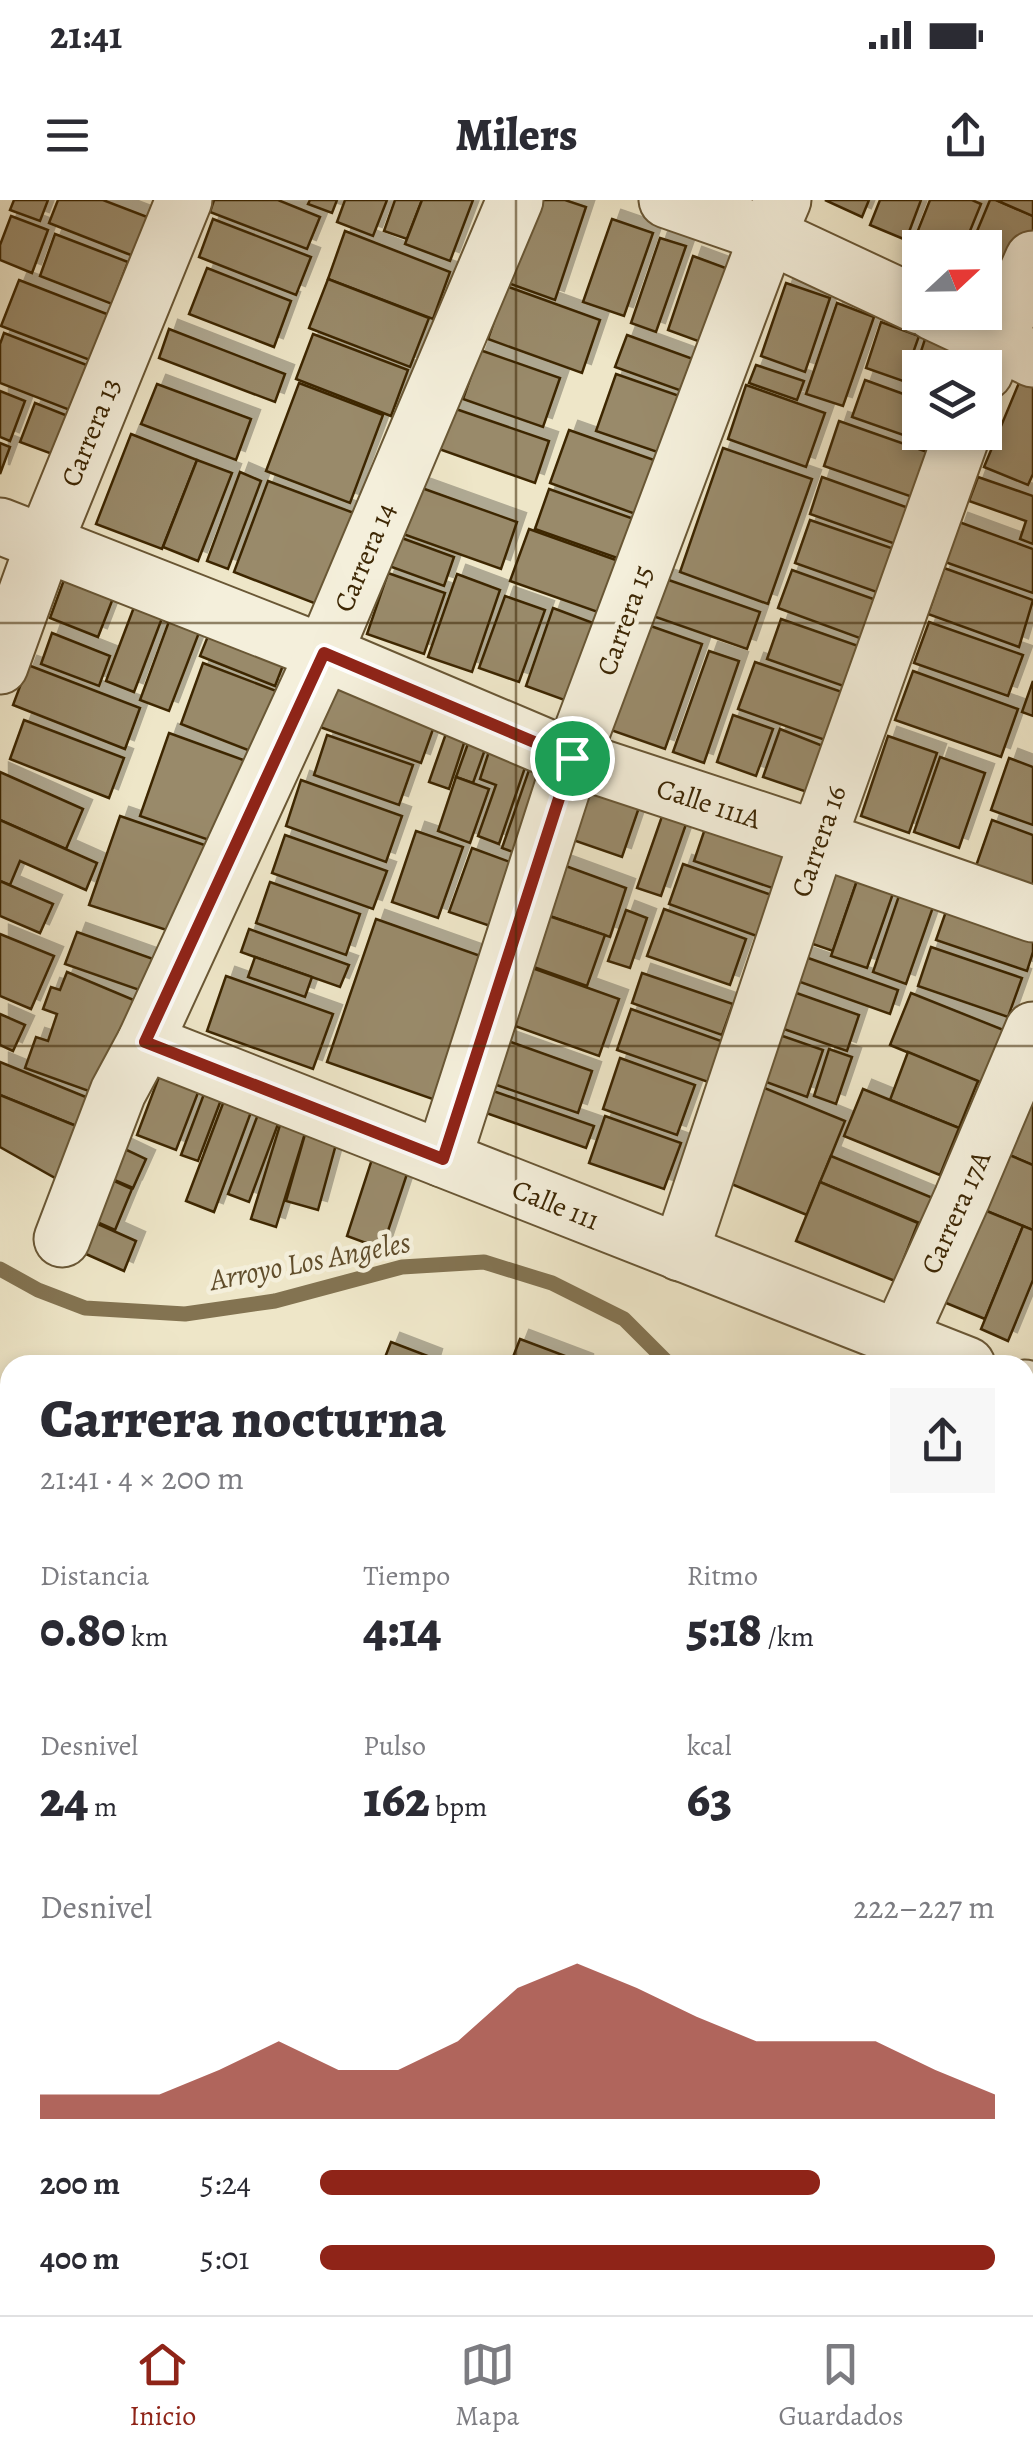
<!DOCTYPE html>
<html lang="es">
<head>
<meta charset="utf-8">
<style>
	:root { --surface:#fff; --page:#f7f7f7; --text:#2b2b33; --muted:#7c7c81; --line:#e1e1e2; --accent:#8f2418 }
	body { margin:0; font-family:Alegreya,serif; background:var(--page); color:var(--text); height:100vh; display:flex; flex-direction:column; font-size:38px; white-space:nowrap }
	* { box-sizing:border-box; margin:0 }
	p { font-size:32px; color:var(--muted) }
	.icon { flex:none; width:55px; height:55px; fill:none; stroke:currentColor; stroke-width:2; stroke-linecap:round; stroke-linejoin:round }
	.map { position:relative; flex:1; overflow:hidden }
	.side { position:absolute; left:0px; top:1155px; width:1035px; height:960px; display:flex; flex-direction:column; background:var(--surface); border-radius:30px 30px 0 0; box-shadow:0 5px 15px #0003 }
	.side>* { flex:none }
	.needle { width:65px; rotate:68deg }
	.controls { position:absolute; left:902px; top:30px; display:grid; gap:20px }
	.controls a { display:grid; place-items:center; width:100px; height:100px; border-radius:0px; background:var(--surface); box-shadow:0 5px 15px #0003; font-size:50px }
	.pin { position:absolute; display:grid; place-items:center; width:85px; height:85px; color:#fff; margin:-42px; border:5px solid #fff; border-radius:50%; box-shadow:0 2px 10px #0007 }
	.round { display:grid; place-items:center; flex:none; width:105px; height:105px; border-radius:0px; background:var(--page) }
	.summary { display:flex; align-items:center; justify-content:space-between; height:170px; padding:0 40px }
	h1 { font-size:55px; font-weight:800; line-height:75px }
	.metrics { display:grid; grid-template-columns:repeat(3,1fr); gap:15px; height:170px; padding:10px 40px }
	.metrics div { display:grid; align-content:center }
	.metrics b { font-size:50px; font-weight:800 }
	.metrics small { font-size:28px; font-weight:400 }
	.metrics p { font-size:28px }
	.chart { height:280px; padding:20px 40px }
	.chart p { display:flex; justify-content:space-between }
	.chart svg { width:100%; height:180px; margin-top:10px; fill:var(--accent); opacity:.7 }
	ul { padding:0 40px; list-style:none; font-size:32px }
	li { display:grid; grid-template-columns:160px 120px 1fr; align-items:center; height:75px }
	li i { height:25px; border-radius:12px; background:var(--accent) }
	.status { display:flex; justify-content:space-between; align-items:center; height:70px; padding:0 50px; background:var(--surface); direction:ltr }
	.status svg { height:28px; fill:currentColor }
	header { display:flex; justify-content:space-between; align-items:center; height:130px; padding:0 40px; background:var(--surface); font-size:45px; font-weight:800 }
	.dock { display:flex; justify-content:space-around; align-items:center; height:140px; border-top:2px solid var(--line); background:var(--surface); font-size:28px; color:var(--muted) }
	.dock a { display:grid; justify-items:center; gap:5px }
	.dock .on { color:var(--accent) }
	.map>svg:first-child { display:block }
</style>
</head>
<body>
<div class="status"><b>21:41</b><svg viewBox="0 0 49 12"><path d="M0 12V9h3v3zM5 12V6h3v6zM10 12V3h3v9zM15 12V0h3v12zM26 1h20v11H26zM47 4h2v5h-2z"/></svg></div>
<header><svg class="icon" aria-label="menu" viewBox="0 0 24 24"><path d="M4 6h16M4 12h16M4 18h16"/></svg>Milers<svg class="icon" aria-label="share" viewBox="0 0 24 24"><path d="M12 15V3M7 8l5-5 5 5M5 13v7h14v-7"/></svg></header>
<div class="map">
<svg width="1033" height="2115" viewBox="0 0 1033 2115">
	<defs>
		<filter id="shadow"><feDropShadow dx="9" dy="-9" stdDeviation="0" flood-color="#0004"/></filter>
	</defs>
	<rect width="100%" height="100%" fill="#eee6c8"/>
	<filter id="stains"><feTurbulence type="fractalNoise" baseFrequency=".002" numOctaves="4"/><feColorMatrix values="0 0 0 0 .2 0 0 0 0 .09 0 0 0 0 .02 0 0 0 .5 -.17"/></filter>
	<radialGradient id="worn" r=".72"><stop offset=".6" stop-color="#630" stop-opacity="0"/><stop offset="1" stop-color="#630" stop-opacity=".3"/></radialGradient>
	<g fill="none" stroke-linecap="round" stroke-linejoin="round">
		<!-- stream -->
		<g stroke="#837351" stroke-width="15">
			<polyline points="0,1069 38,1090 85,1108 185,1114 275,1101 402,1067 484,1062 552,1083 624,1119 670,1165"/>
			<polyline points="1025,1297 1033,1298"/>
		</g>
	</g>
	<!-- building -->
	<g fill="#998a6a" stroke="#3d2704" stroke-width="2.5" filter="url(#shadow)">
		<polygon points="14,0 48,0 40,21 10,10"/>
		<polygon points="58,0 103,0 155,20 141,59 49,23"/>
		<polygon points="214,0 278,0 320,17 307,49 210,12"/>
		<polygon points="310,0 337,0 332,13 308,4"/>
		<polygon points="345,0 387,0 373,36 337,22"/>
		<polygon points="395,0 422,0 407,39 384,31"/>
		<polygon points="422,0 473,0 450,61 405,44"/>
		<polygon points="524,0 565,0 586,7 555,100 497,79"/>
		<polygon points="825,0 869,0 862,17"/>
		<polygon points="880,0 921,0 906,40 870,25"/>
		<polygon points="930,0 972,0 981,4 963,48 920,48 920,52 911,48"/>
		<polygon points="990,0 996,0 1033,16 1033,38 1014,84 985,72 985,48 970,48"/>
		<polygon points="996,0 1033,0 1033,16"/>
		<polygon points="11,16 48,30 32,73 0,60 0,45"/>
		<polygon points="213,19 311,57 296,95 199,57"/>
		<polygon points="612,19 653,33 624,116 583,102"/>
		<polygon points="345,31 450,72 433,119 328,79"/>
		<polygon points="55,34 128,62 112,104 40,76"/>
		<polygon points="660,38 686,46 656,132 631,123"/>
		<polygon points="693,56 731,70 706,144 668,130"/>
		<polygon points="207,68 291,101 274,147 189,114"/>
		<polygon points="328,79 429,118 410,167 309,128"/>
		<polygon points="19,80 112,116 95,162 1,126"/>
		<polygon points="786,83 830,98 805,172 761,156"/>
		<polygon points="506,86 600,120 582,173 488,139"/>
		<polygon points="837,103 874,117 843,206 806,194"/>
		<polygon points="881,122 919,136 903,181 866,168"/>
		<polygon points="169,129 285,174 275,202 159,158"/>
		<polygon points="4,133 97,169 80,214 0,183 0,144"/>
		<polygon points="313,134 408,170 391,216 296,179"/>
		<polygon points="627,135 704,163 693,195 615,167"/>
		<polygon points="926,136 978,154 974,168 920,168 920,191 909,188"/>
		<polygon points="480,150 560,178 543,227 463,199"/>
		<polygon points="756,165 804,181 797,200 749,183"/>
		<polygon points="616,174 691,200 672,257 596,231"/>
		<polygon points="1021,178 1033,183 1033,274 1028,285 984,267"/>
		<polygon points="865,180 920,200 920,232 949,232 943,249 852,217"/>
		<polygon points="299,183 383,215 350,303 266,271"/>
		<polygon points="157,184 251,219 236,260 141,224"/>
		<polygon points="746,185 825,213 806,267 728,239"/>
		<polygon points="0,191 25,201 10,241 0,237"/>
		<polygon points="35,203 78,220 63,258 20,242"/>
		<polygon points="453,208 549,241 535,283 439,249"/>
		<polygon points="839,221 933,254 918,299 824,266"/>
		<polygon points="569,230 671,266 652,320 550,283"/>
		<polygon points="131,234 197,260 162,349 96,324"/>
		<polygon points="0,243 10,247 0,274"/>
		<polygon points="723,248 812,279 768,404 680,372"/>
		<polygon points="197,260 232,273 198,361 163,347"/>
		<polygon points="240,272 261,281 228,369 207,361"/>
		<polygon points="822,277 917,311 904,347 810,314"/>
		<polygon points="978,277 1033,296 1033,344 1020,339 1026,321 969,301"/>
		<polygon points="268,281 354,313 319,405 234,372"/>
		<polygon points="419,287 517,322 501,369 403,334"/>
		<polygon points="549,289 634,319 620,359 535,329"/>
		<polygon points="810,320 900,351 885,395 795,363"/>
		<polygon points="959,322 1033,349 1033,393 945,362"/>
		<polygon points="529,329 627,364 609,416 510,381"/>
		<polygon points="399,337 454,357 444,386 389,366"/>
		<polygon points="944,368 1033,400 1019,447 928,414"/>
		<polygon points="68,369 117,388 98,437 50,418"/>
		<polygon points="792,370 879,401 865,440 778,408"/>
		<polygon points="388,373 445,393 424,454 367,434"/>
		<polygon points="457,374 500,390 472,472 428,457"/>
		<polygon points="663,378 760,412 747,449 650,415"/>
		<polygon points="139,394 167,405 134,492 106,481"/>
		<polygon points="505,396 545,410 519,482 479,468"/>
		<polygon points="175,405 205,417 169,511 140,500"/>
		<polygon points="553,408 593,423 567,501 526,486"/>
		<polygon points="781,419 864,448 849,488 767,459"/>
		<polygon points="214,421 289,450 275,486 200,456"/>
		<polygon points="929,422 1023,455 1008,496 914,463"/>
		<polygon points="645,424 702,444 665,549 608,529"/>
		<polygon points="52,433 110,456 99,486 41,464"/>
		<polygon points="709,451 739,461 704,563 673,552"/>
		<polygon points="755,462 842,492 825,540 738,509"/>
		<polygon points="203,463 284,494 261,555 181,524"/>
		<polygon points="28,465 140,508 125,549 13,505"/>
		<polygon points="913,471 1018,509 1001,557 895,520"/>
		<polygon points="333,481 437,518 421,563 317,526"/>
		<polygon points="1033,481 1033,516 1022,512"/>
		<polygon points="733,515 773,529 756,576 717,562"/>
		<polygon points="24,520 124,558 109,598 10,559"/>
		<polygon points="450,522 469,528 449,589 429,582"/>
		<polygon points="475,524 492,530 473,583 456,577"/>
		<polygon points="780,529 823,546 807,592 763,577"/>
		<polygon points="496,530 533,544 499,644 478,636 496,585 480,579"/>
		<polygon points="169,533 257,565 229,647 140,616"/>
		<polygon points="327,535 413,565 399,605 314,575"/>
		<polygon points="888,536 937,553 909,633 861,616"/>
		<polygon points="537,547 556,554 521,655 502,648"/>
		<polygon points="940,557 985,573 959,648 914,632"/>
		<polygon points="1009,558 1033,567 1033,625 991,610"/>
		<polygon points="0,572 83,609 66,649 0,620"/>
		<polygon points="596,572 645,590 622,657 573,640"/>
		<polygon points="456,577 489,589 470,643 438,631"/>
		<polygon points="301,580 402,616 386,662 286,626"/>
		<polygon points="668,599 692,607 661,696 637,688"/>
		<polygon points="710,614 801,646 784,692 694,661"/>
		<polygon points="120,616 222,651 182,735 89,705"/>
		<polygon points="0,620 97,663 86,690 20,661 10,685 0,681"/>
		<polygon points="992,620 1033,635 1033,686 976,666"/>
		<polygon points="416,631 463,647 438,718 392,702"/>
		<polygon points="285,635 387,671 373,709 272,673"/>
		<polygon points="472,648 521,666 499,729 449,712"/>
		<polygon points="683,664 783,699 768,740 669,704"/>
		<polygon points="563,665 626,688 610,737 547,715"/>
		<polygon points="833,666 859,675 833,751 807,742"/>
		<polygon points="861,669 897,682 867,768 831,756"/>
		<polygon points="0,681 53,704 40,733 0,716"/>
		<polygon points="904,681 938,693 906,784 873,772"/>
		<polygon points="270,682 360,714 346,755 256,723"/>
		<polygon points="951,697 1033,727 1033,752 1027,771 936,740"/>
		<polygon points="664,709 746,739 730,785 647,756"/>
		<polygon points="626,710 647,718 630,768 608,761"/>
		<polygon points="546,715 605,735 587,786 528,765"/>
		<polygon points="376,719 489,759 441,902 327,862"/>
		<polygon points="249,729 349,765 340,787 241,752"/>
		<polygon points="77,732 156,760 145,792 65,764"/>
		<polygon points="0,734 54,756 31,809 0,796"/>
		<polygon points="931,747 1022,778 1008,817 918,786"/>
		<polygon points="797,754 898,790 890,814 789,778"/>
		<polygon points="255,757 312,777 305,797 248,777"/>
		<polygon points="521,764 619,799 599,856 501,821"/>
		<polygon points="67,772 136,801 97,894 25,868 36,837 48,841 57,814 43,809 51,787 60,790"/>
		<polygon points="642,773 733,804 722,835 632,803"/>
		<polygon points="226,776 333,814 313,869 207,831"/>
		<polygon points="788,790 859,815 847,851 775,826"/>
		<polygon points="911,793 1006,831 984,884 890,845"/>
		<polygon points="631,809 724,842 711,883 617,850"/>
		<polygon points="0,814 25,825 13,851 0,845"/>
		<polygon points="774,833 823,850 807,897 758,879"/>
		<polygon points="497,837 592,871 578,913 482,880"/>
		<polygon points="829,849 852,857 836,904 814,896"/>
		<polygon points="908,852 978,881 959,928 890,900"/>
		<polygon points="620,858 695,885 677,935 603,909"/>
		<polygon points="165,861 204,877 176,950 137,935"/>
		<polygon points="0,862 103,904 91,932 0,895"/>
		<polygon points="1033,876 1033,965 995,949"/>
		<polygon points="210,878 227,884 198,961 181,955"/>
		<polygon points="750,882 845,921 807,1015 712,976"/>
		<polygon points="230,885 257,896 214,1012 186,1001"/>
		<polygon points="476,885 594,926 586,948 469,907"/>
		<polygon points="863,889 959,928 940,975 844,936"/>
		<polygon points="0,895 91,932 64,983 0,947"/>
		<polygon points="263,901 284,908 249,1002 228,994"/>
		<polygon points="285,909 310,917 276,1027 251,1019"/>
		<polygon points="605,916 681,943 664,989 589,963"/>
		<polygon points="310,917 341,926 318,1010 286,1001"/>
		<polygon points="112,943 146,959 133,988 98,973"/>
		<polygon points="995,949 1033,965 1033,1030 972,1005"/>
		<polygon points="374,953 410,965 382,1049 347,1036"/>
		<polygon points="831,956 940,1001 929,1027 820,982"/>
		<polygon points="99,974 132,989 115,1030 81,1015"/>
		<polygon points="820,982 918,1023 895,1081 796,1041"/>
		<polygon points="972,1005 1023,1026 985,1119 934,1098"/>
		<polygon points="80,1016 136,1041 124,1071 68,1046"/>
		<polygon points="1023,1026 1033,1030 1033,1080 1008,1141 981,1129"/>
		<polygon points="520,1139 584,1163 584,1165 518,1165 511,1162"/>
		<polygon points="391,1142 433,1158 431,1165 382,1165"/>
		<polygon points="4,1260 10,1262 10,1287 0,1283 0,1272"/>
		<polygon points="6,1293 10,1294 10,1338 0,1334 0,1309"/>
		<polygon points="8,1360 10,1360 10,1444 0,1440 0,1382"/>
		<polygon points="1025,1413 1033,1416 1033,1445 1030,1455 1025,1453"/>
		<polygon points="0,1491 10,1494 10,1560 0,1557"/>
		<polygon points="1025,1498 1033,1500 1033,1612 1025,1634"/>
		<polygon points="0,1570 10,1574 10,1600 0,1597"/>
		<polygon points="10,1692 10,1724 0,1721"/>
		<polygon points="0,1729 10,1733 10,1786 0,1782"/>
		<polygon points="8,1796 10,1796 10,1908 0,1905 0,1820"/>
		<polygon points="7,1951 10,1952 10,2055 6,2067 0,2065 0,1969"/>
		<polygon points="1033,2033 1033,2103 1000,2115 940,2115 937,2105 1025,2105 1025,2036"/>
		<polygon points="118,2105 180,2105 177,2115 115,2115"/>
		<polygon points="185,2105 236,2105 232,2115 182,2115"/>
		<polygon points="243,2105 295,2105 291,2115 240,2115"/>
		<polygon points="295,2105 352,2105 348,2115 291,2115"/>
		<polygon points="543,2105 575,2105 571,2115"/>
		<polygon points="585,2105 607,2105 604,2115 581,2115"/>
		<polygon points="737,2105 750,2105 754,2115 727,2115"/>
		<polygon points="770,2105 826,2105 830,2115 773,2115"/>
		<polygon points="828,2105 884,2105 887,2115 832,2115"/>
	</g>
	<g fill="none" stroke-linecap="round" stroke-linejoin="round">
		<defs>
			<g id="minor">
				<polyline points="667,0 768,35 920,106"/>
				<polyline points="933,112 1033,159"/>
				<polyline points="985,172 996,142 1033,59"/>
				<polyline points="0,326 324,453 572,558 818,639 1033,714"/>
				<polyline points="0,466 44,344 184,0"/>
				<polyline points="145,842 967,1165"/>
				<polyline points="443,959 572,558 768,35 783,0"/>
				<polyline points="62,1039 118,892 145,842 324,453 515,0"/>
				<polyline points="680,1053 818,639 963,232"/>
				<polyline points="899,1138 962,998 1033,830"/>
				<polyline points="1025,1188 1033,1191"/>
				<polyline points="0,1478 10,1481"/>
				<polyline points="0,1656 10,1626"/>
				<polyline points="1025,1825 1033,1834"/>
				<polyline points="1025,1894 1033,1893"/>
				<polyline points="0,1925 10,1930"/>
				<polyline points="431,2105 457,2115"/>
				<polyline points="99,2115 103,2105"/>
				<polyline points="369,2115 374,2105"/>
				<polyline points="645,2115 650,2105"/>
			</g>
		</defs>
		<!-- minor casing -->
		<use href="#minor" stroke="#695735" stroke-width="59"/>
		<!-- minor -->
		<use href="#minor" stroke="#f4efdb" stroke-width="55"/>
	</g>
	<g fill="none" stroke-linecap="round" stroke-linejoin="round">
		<defs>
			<polygon id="route" points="324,453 572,558 443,959 145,842"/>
		</defs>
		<!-- route casing -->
		<use href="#route" stroke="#fff" stroke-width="20"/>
		<!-- route -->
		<use href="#route" stroke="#8f2418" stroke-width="12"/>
	</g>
	<!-- grid -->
	<path fill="none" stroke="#3d2704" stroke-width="2.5" stroke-opacity="0.55" d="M516,0V1165M0,423H1033M0,846H1033M0,1269H10M1025,1269H1033M0,1692H10M1025,1692H1033M516,2105V2115"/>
	<g text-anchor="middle" stroke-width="9" stroke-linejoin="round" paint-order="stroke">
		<!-- street labels -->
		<g font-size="28" fill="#3d2704" stroke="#f4efdb">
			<text transform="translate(90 232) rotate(-68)" y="10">Carrera 13</text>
			<text transform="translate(364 357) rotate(-67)" y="10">Carrera 14</text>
			<text transform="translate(624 420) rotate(-70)" y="10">Carrera 15</text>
			<text transform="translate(709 603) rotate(18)" y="10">Calle 111A</text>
			<text transform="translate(818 641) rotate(-71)" y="10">Carrera 16</text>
			<text transform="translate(556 1004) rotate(22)" y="10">Calle 111</text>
			<text transform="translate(955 1012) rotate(-66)" y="10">Carrera 17A</text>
		</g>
		<!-- water labels -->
		<g font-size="30" font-style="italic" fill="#604d2b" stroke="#f4efdb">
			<text transform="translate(310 1061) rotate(-11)" y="10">Arroyo Los Angeles</text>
		</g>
	</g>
	<rect width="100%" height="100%" filter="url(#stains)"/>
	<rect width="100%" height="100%" fill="url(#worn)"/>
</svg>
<div class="controls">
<a><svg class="needle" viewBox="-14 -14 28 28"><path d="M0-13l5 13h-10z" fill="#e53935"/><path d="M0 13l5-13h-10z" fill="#7c7c81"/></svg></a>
<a><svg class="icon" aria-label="layers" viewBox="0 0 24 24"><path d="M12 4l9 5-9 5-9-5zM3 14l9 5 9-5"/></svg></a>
</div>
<div class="pin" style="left:572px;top:558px;background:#1e9e55"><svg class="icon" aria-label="arrive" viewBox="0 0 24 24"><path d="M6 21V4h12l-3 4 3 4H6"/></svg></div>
<section class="side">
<div class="summary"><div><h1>Carrera nocturna</h1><p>21:41 · 4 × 200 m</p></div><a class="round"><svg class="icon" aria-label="share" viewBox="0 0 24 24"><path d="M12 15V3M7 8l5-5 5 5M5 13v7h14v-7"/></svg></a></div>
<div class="metrics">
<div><p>Distancia</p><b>0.80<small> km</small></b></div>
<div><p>Tiempo</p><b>4:14</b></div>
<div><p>Ritmo</p><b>5:18<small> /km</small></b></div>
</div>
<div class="metrics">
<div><p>Desnivel</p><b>24<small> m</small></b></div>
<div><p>Pulso</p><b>162<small> bpm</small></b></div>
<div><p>kcal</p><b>63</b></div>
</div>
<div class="chart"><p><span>Desnivel</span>222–227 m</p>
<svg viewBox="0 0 160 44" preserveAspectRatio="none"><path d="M0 44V38L10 38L20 38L30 32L40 25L50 32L60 32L70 25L80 12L90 6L100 12L110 19L120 25L130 25L140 25L150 32L160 38V44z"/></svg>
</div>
<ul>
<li><b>200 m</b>5:24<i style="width:74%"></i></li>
<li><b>400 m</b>5:01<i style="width:100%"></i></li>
</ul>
</section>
</div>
<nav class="dock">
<a class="on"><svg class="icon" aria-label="home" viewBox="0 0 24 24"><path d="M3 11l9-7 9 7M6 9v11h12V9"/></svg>Inicio</a>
<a><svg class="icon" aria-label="map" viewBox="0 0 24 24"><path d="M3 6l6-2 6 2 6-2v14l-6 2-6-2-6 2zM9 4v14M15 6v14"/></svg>Mapa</a>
<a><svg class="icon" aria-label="saved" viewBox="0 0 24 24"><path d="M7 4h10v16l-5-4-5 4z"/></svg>Guardados</a>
</nav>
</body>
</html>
